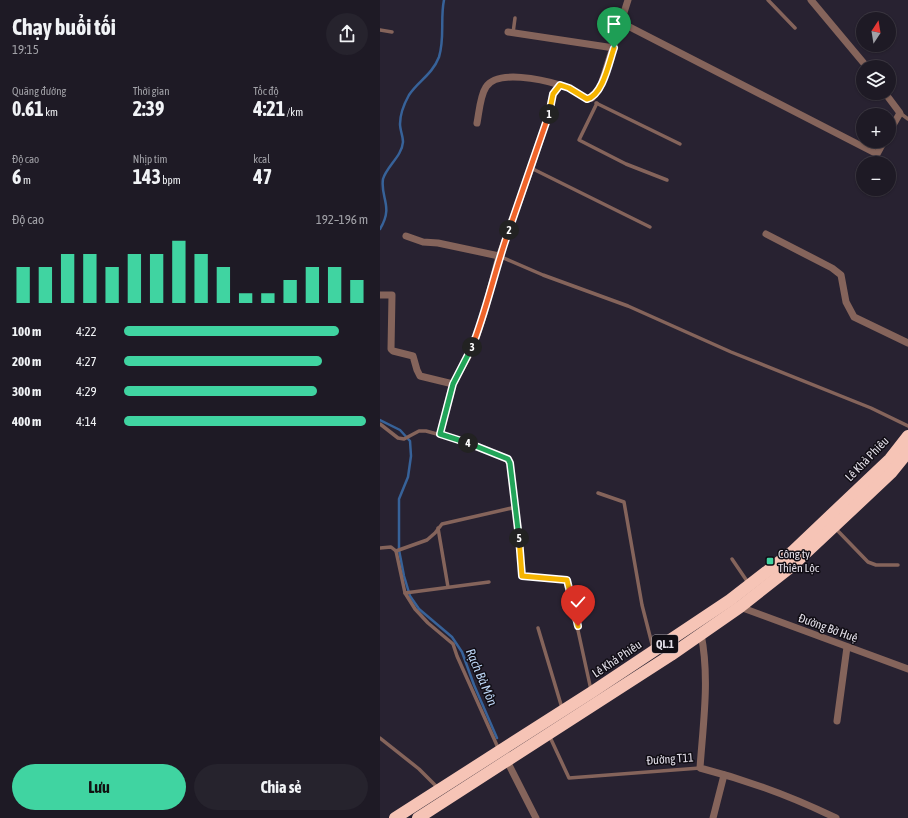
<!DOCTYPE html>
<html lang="vi">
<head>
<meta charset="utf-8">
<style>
	:root { --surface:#1e1a25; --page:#26232d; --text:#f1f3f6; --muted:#a1a1a7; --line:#3c3842; --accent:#40d4a1 }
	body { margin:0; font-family:"Asap Condensed",sans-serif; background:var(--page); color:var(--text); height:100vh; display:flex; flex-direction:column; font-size:15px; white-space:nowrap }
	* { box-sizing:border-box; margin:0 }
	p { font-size:13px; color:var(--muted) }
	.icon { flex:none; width:22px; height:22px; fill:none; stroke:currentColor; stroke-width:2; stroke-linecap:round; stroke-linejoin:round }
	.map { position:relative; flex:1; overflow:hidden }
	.sheet { display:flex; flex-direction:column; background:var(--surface); width:380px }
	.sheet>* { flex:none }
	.needle { width:26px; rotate:12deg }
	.controls { position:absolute; left:476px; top:12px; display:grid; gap:8px }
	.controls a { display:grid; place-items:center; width:40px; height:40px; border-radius:50%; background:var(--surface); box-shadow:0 1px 3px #0004,0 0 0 1px var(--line); font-size:20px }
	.pin { position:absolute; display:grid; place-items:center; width:34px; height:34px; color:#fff; margin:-41px -17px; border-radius:50% 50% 50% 0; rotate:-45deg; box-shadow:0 0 4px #0007 }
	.pin .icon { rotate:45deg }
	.km { position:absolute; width:20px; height:20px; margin:-10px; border-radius:50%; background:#222; color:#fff; font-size:11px; line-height:20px; text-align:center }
	.round { display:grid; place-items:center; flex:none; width:42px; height:42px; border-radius:21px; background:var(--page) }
	.head { display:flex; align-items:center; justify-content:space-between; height:68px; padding:0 12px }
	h1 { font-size:22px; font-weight:700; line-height:30px }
	.stats { display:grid; grid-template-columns:repeat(3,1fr); gap:6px; height:68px; padding:4px 12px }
	.stats div { display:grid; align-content:center }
	.stats b { font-size:20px; font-weight:700 }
	.stats small { font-size:11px; font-weight:400 }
	.stats p { font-size:11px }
	.chart { height:112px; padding:8px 12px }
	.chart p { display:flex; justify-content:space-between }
	.chart svg { width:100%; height:72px; margin-top:4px; stroke:var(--accent); stroke-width:6 }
	.action { display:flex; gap:8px; margin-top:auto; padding:8px 12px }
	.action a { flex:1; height:46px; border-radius:24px; background:var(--accent); color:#111; font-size:16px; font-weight:700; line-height:46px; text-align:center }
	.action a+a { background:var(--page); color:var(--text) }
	ul { padding:0 12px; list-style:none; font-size:13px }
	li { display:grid; grid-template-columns:64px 48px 1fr; align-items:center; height:30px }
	li i { height:10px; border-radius:5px; background:var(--accent) }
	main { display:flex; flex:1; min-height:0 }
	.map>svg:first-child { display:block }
</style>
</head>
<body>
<main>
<section class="sheet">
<div class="head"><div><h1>Chạy buổi tối</h1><p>19:15</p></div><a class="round"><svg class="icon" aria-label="share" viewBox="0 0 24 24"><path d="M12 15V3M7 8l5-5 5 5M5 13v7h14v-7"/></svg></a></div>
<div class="stats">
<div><p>Quãng đường</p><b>0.61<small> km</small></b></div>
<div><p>Thời gian</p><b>2:39</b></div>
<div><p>Tốc độ</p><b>4:21<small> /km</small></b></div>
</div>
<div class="stats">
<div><p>Độ cao</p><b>6<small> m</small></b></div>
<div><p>Nhịp tim</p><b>143<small> bpm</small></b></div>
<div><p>kcal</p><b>47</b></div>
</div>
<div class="chart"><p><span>Độ cao</span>192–196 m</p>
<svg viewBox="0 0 160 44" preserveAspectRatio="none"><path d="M5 44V22M15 44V22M25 44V14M35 44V14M45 44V22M55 44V14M65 44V14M75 44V6M85 44V14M95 44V22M105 44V38M115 44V38M125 44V30M135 44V22M145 44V22M155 44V30"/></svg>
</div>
<ul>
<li><b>100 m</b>4:22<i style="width:88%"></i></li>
<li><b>200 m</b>4:27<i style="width:81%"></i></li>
<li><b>300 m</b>4:29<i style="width:79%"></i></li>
<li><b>400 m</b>4:14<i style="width:99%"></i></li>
</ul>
<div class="action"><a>Lưu</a><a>Chia sẻ</a></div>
</section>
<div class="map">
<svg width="528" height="818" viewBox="0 0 528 818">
	<rect width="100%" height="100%" fill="#282231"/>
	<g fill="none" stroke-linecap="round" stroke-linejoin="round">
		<!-- stream -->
		<g stroke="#376299" stroke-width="2.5">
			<path d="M0,229C14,206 0,198 3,179C7,166 22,156 23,142C23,136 20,130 20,124C20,114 24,104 29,95C38,81 52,75 59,57C65,38 60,19 64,0"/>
			<polyline points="0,420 20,430 30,441 31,456 28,477 19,499 19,550 24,576 30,596 39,609 72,637 82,652 94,685 117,738"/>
		</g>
		<!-- lane -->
		<g stroke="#85645b" stroke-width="3.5">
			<polyline points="388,0 415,28"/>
			<polyline points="0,30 12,32"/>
			<polyline points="133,33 135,18"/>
			<polyline points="216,103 300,144"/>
			<polyline points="217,103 199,140 246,164 287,180"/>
			<polyline points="520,113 528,119"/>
			<polyline points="151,168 270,227"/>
			<polyline points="119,256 163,275 248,306 351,352 491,408 528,426"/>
			<polyline points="0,424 18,438 24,439 39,431 46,431 86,442 128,459 129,463 136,511 142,575 187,580 211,690"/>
			<polyline points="218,493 244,502 262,605 273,648"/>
			<polyline points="58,528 68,587"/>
			<polyline points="456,529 488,562 496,565 518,565"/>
			<polyline points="0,548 11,547 16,551 25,593 35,609 48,623 73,644 77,656 119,750"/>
			<polyline points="16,551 47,540 55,533 62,524 136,507"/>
			<polyline points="352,559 369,584"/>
			<polyline points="25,593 109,582"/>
			<polyline points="158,628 182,708"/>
			<polyline points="169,735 189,778 320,768"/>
			<polyline points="0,738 39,769 58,788"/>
		</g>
		<!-- street -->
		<g stroke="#85645b" stroke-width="7">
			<polyline points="431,0 487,67"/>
			<polyline points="240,22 497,154 504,141"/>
			<polyline points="128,32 234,48"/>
			<polyline points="505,93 520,113 509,132"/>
			<path d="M97,123C99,113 100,96 106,87C117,69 164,80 180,85"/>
			<polyline points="386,234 452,268 461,275 466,302 474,317 528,343"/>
			<polyline points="26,236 43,242 58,243 119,256"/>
			<polyline points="0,295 12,295 11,349 13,351 33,356 37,370 40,376 73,384"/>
			<polyline points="60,434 73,384 93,347 104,314 118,260 151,168 169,113 173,94 180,85 189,88 207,99 212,98 220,88 248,0"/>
			<polyline points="360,607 528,669"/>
			<path d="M321,634C330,678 323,724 320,768C367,780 413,797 456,818"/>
			<polyline points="457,721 467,647"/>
			<polyline points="127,761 156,818"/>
			<polyline points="333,818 344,775"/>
		</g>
		<!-- highway -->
		<g stroke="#f6c4b6" stroke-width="12">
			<polyline points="15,818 212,692 350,600 412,552 510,459 528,436"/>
			<polyline points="38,818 291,655 360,607 412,566 511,473 528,452"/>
		</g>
	</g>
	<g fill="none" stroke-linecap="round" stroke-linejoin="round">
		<defs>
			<path id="split-1" d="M169,114L173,94L180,85L189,88L207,99C223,95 229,62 234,48"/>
			<polyline id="split-2" points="129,230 169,114"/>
			<path id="split-3" d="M92,347C107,309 115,269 129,230"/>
			<polyline id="split-4" points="88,443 60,434 73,384 92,347"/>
			<polyline id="split-5" points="88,443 128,459 130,463 139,538"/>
			<polyline id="split-6" points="139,538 142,576 187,580 198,626"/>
		</defs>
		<!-- split-1 casing -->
		<use href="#split-1" stroke="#fff" stroke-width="8"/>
		<!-- split-2 casing -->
		<use href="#split-2" stroke="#fff" stroke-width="8"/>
		<!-- split-3 casing -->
		<use href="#split-3" stroke="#fff" stroke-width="8"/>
		<!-- split-4 casing -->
		<use href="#split-4" stroke="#fff" stroke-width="8"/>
		<!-- split-5 casing -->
		<use href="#split-5" stroke="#fff" stroke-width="8"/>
		<!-- split-6 casing -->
		<use href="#split-6" stroke="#fff" stroke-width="8"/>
		<!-- split-1 -->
		<use href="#split-1" stroke="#f5b400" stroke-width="5"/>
		<!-- split-2 -->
		<use href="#split-2" stroke="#f0652b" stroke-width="5"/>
		<!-- split-3 -->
		<use href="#split-3" stroke="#f0652b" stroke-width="5"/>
		<!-- split-4 -->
		<use href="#split-4" stroke="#22a559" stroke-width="5"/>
		<!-- split-5 -->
		<use href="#split-5" stroke="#22a559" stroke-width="5"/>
		<!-- split-6 -->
		<use href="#split-6" stroke="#f5b400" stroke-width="5"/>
	</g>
	<!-- markers -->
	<rect fill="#40d4a1" stroke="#100d14" stroke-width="1.5" x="386" y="557" width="8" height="8" rx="2"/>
	<g text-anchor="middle" stroke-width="3" stroke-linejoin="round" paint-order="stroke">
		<!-- shield labels -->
		<rect fill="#100d14" stroke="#a4a0a9" stroke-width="1" x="272" y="635" width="26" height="18" rx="3"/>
		<g font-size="11" font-weight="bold" fill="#e3dfe9">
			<text x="285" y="648">QL.1</text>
		</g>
		<!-- street labels -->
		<g font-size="12" fill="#e3dfe9" stroke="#100d14">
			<text transform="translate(487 459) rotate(-46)" y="4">Lê Khả Phiêu</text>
			<text transform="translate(448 628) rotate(20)" y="4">Đường Bờ Huệ</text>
			<text transform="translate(237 659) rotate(-34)" y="4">Lê Khả Phiêu</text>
			<text transform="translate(290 759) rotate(-4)" y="4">Đường T11</text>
		</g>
		<!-- poi labels -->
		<g font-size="12" fill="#e3dfe9" stroke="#100d14" text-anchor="start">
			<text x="398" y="558">Công ty<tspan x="398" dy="14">Thiên Lộc</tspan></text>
		</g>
		<!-- water labels -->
		<g font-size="13" font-style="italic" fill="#bdd6f6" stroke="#100d14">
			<text transform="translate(102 677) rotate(67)" y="5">Rạch Bà Môn</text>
		</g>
	</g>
</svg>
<div class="controls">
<a><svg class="needle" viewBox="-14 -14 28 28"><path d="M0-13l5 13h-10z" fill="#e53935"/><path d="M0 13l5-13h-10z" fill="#a1a1a7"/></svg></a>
<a><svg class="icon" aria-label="layers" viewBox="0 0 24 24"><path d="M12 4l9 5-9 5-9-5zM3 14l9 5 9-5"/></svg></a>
<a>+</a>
<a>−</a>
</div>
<div class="pin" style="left:234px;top:48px;background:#1e9e55"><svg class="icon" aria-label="arrive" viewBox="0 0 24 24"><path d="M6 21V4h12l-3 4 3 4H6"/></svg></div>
<div class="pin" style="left:198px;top:626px;background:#d93025"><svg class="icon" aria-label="check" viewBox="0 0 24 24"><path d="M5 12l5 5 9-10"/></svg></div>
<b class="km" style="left:169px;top:114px">1</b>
<b class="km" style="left:129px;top:230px">2</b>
<b class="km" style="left:92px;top:347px">3</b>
<b class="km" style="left:88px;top:443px">4</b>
<b class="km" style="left:139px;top:538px">5</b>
</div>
</main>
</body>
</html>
